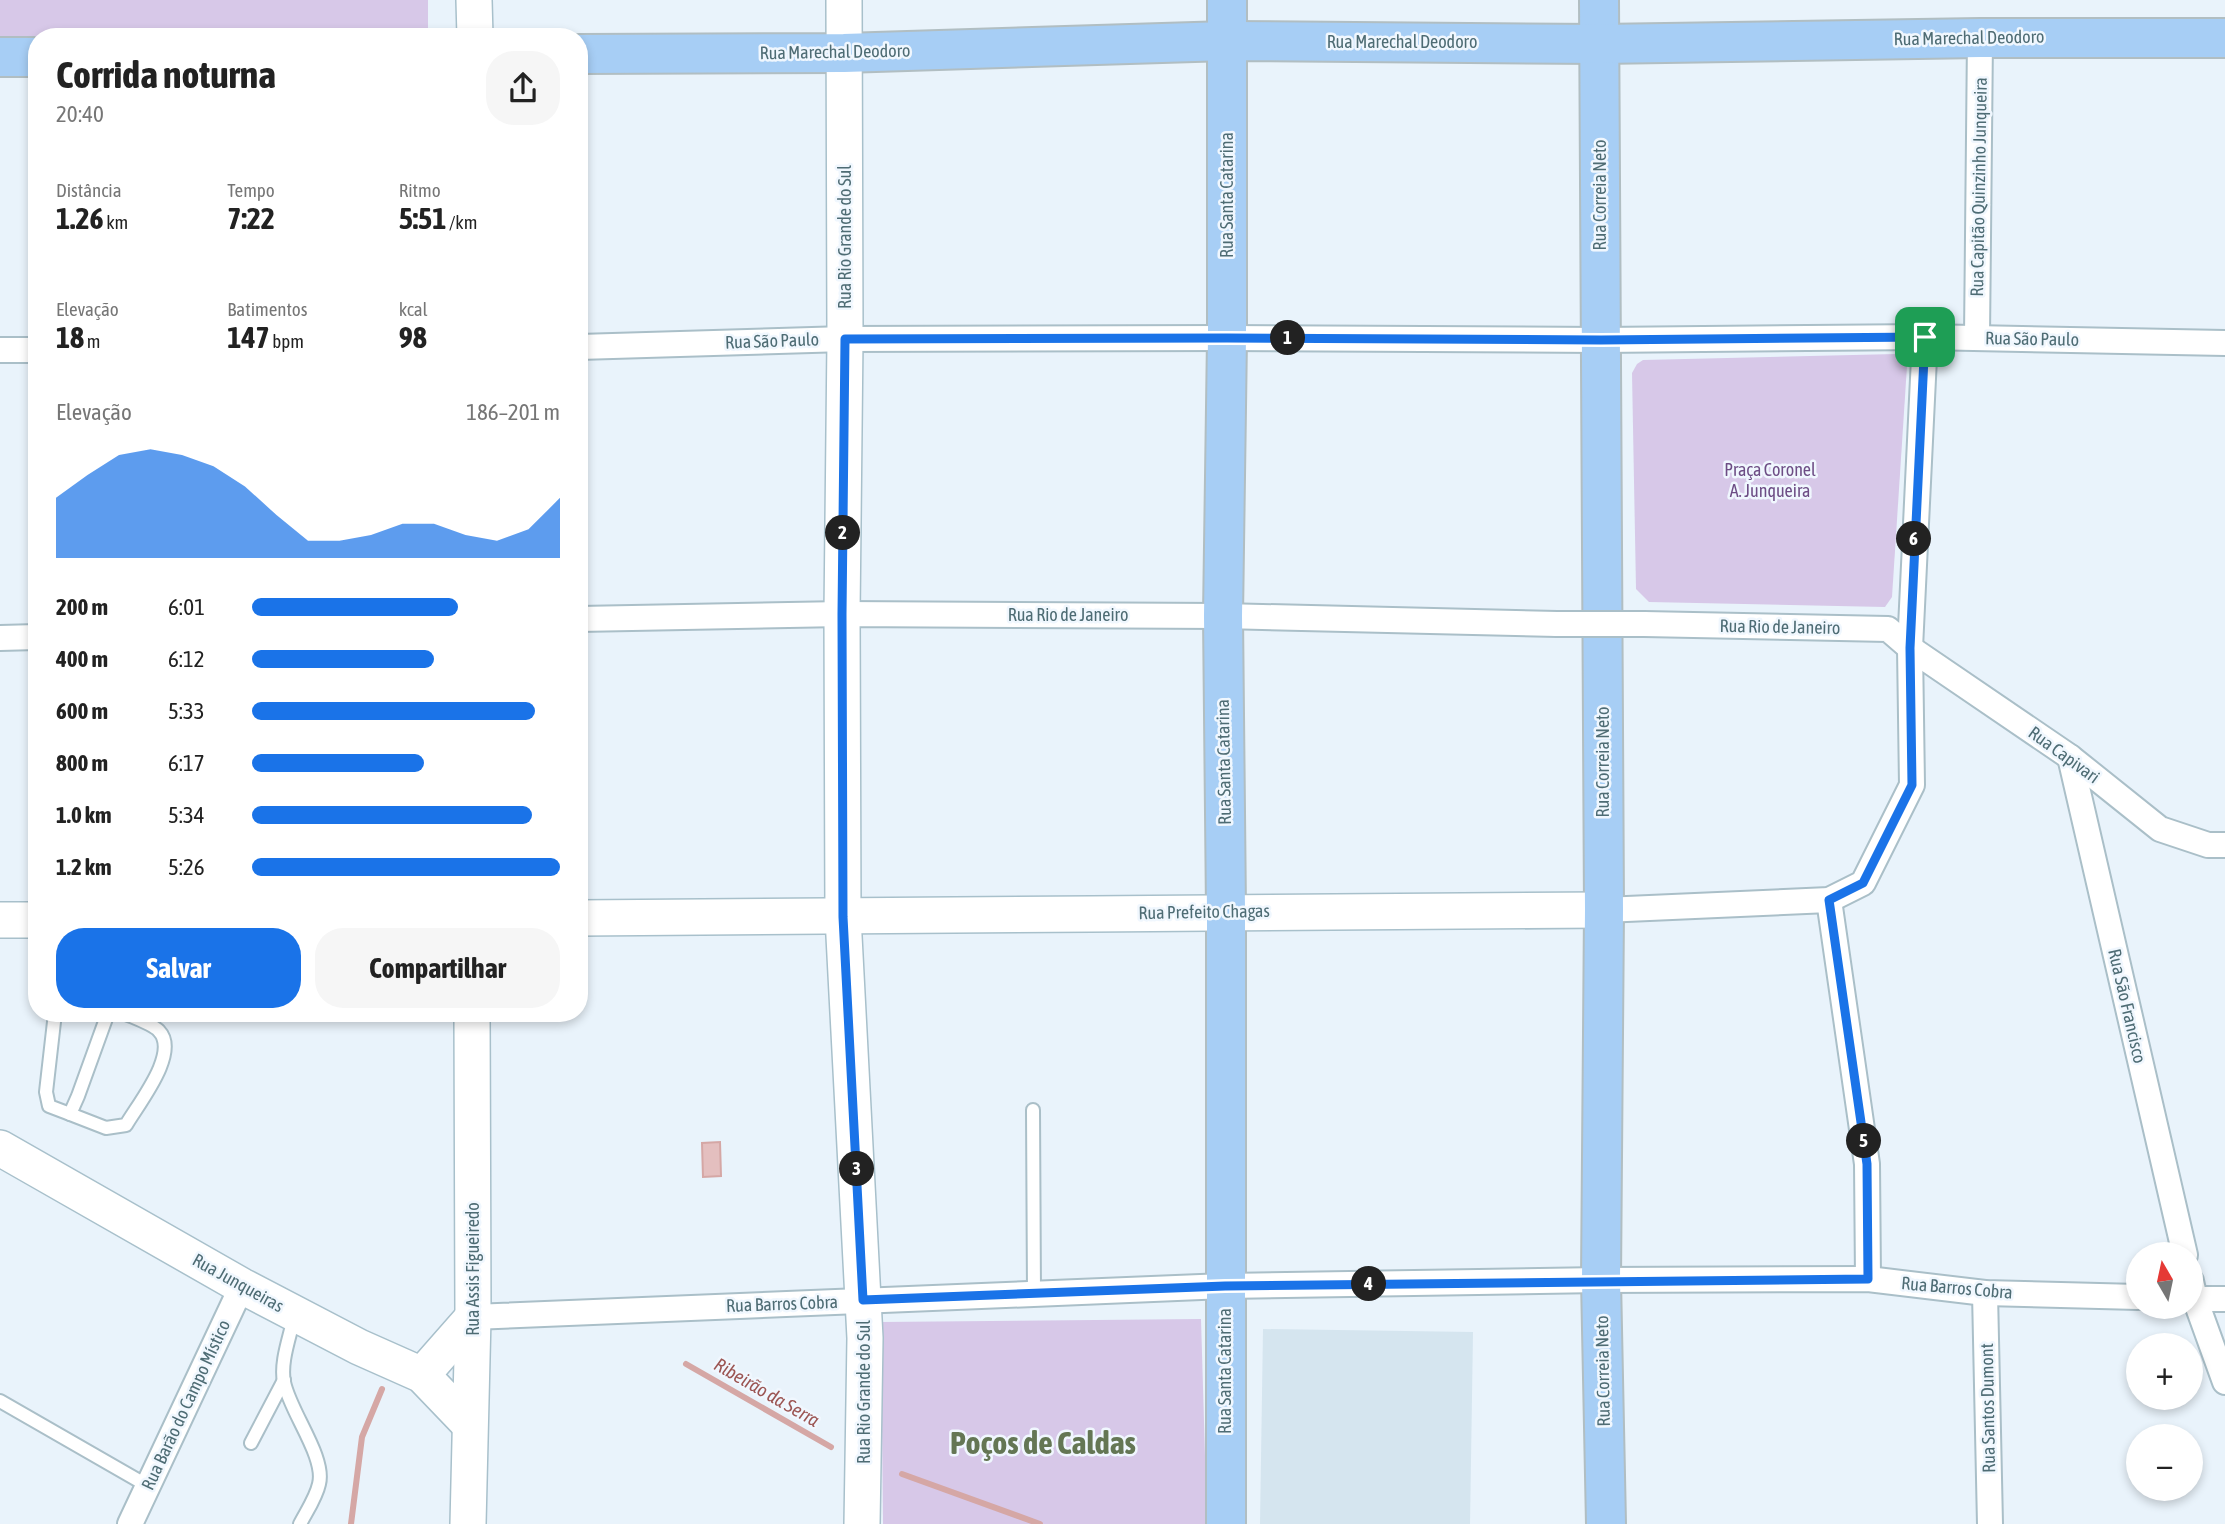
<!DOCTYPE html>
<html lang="pt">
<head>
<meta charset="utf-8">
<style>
	:root { --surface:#fff; --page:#f6f6f6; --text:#222; --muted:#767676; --accent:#1a73e8 }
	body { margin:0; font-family:"Asap Condensed",sans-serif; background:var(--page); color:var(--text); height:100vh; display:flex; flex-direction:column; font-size:26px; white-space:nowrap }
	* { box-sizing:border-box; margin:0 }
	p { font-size:23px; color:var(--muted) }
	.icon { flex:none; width:38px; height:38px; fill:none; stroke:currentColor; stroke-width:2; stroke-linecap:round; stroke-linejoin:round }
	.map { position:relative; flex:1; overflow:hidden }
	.sheet { position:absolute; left:28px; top:28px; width:560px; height:994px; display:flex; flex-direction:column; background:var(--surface); border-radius:28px; box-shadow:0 4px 10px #0003 }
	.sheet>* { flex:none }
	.needle { width:46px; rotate:351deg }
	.tools { position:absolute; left:2126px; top:1242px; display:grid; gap:14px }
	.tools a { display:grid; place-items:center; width:77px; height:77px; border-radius:50%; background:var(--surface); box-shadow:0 4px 10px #0003; font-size:35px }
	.pin { position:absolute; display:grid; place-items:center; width:60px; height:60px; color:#fff; margin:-30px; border-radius:14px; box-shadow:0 4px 10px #0006 }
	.km { position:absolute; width:35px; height:35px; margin:-18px; border-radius:50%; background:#222; color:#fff; font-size:19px; line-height:35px; text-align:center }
	.round { display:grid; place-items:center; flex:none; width:74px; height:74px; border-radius:28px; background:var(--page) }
	.headline { display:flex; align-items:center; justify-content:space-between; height:119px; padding:0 28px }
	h1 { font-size:38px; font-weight:700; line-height:52px }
	.metrics { display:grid; grid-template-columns:repeat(3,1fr); gap:10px; height:119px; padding:7px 28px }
	.metrics div { display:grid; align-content:center }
	.metrics b { font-size:30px; font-weight:700 }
	.metrics small { font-size:19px; font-weight:400 }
	.metrics p { font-size:19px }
	.chart { height:196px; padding:14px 28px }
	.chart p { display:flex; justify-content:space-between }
	.chart svg { width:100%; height:126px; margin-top:7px; fill:var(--accent); opacity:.7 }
	.action { display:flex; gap:14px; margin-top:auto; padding:14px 28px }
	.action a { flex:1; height:80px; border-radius:28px; background:var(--accent); color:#fff; font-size:28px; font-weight:700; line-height:80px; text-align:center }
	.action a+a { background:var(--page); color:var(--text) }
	ul { padding:0 28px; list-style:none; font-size:23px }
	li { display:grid; grid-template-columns:112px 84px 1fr; align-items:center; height:52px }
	li i { height:18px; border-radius:9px; background:var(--accent) }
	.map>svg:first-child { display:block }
</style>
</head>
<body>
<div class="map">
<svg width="2225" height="1524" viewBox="0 0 2225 1524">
	<rect width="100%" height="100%" fill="#e9f3fb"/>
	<!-- residential -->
	<polygon fill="#d5e5ef" points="1263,1329 1473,1332 1470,1524 1260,1524"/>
	<!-- green -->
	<g fill="#d7c8e8">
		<polygon points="0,0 428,0 428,35 0,39"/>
		<polygon points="1896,354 1907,366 1892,597 1885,607 1649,602 1636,589 1632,373 1637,364 1643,360"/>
		<polygon points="1201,1319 1207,1524 883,1524 881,1322"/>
	</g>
	<!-- water -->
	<polygon fill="#e4bfbf" stroke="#d5a7a5" stroke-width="2" points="720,1142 721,1176 703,1177 702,1143"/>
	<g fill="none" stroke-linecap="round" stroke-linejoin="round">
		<!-- stream -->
		<g stroke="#d5a7a5" stroke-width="6">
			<polyline points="686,1364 831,1447"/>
			<polyline points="902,1474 1040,1524"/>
			<polyline points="351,1524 362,1437 382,1389"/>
		</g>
		<defs>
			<g id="lane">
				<polyline points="55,1013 46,1092 49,1106 70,1114 78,1096 108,1013"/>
				<polyline points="1033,1110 1034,1294"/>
				<path d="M70,1114L106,1128L126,1125C138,1104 180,1053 159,1031C153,1024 132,1017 124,1013"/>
				<path d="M294,1317C290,1337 280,1362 284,1382C290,1412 326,1457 319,1484C316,1498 306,1512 300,1524"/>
				<polyline points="0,1401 148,1486"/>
				<polyline points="251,1443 284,1380"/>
			</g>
			<g id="street">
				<polyline points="1977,337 1980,38"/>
				<polyline points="579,347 845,339 1227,338 1601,340 1925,337 2225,343"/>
				<polyline points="0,350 37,350"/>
				<polyline points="579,619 842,614 1223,616 1557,624"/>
				<polyline points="1644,624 1888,629 1910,648 2070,757 2160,829 2208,845 2225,845"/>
				<polyline points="0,638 37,637"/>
				<polyline points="2070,757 2185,1255"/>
				<polyline points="1829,900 1867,1164 1868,1279"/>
				<polyline points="1604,910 1829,900 1863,883 1912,785 1910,648 1925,337"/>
				<polyline points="2191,1281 2195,1299 2225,1382"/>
				<polyline points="1985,1293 1990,1524"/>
				<polyline points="2191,1299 2225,1299"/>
				<polyline points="473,1317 1225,1286 1601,1280 1868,1279 1985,1293 2138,1297"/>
				<polyline points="130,1524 242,1286"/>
			</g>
			<g id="secondary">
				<polyline points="474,0 475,37"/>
				<polyline points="844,0 845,339 842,614 843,917 865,1338 862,1524"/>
				<path d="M579,918C921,917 1262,911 1604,910"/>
				<polyline points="0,920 37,920"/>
				<polyline points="0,1148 242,1286 359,1347 422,1375 469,1424"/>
				<polyline points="422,1375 473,1317"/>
				<polyline points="468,1524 473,1317 472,1013"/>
			</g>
			<g id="primary">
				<polyline points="1599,0 1604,910 1601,1280 1606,1524"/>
				<polyline points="579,54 844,53 1227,41 1600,44 1980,38 2225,38"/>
				<polyline points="0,57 37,57"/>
				<polyline points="1226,1524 1226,911 1223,616 1227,338 1227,0"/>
			</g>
		</defs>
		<!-- lane casing -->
		<use href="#lane" stroke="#aabfc8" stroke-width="16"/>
		<!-- street casing -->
		<use href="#street" stroke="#aabfc8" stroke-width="28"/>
		<!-- secondary casing -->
		<use href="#secondary" stroke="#a8c0cb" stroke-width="38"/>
		<!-- primary casing -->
		<use href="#primary" stroke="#b1bec2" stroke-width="42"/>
		<!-- lane -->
		<use href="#lane" stroke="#fff" stroke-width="12"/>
		<!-- street -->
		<use href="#street" stroke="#fff" stroke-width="24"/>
		<!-- secondary -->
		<use href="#secondary" stroke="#fff" stroke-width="35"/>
		<!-- primary -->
		<use href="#primary" stroke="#a7cef5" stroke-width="38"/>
		<defs>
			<polyline id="street-bridge" points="1557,624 1644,624"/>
		</defs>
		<!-- street-bridge casing -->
		<use href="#street-bridge" stroke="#aabfc8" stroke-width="28" stroke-linecap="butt"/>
		<!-- street-bridge -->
		<use href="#street-bridge" stroke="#fff" stroke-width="24"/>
	</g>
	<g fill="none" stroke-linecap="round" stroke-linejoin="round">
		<defs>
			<polygon id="route" points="1925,337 1910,648 1912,785 1863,883 1829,900 1867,1164 1868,1279 1225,1286 863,1300 843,917 842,614 845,339 1227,338 1601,340"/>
		</defs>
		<!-- route casing -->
		<use href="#route" stroke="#fff" stroke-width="14"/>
		<!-- route -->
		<use href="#route" stroke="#1a73e8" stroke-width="9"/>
	</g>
	<g text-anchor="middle" stroke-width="5" stroke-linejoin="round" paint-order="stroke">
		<!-- street labels -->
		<g font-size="18" fill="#4e6c74" stroke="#f0f7fe">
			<text transform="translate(1969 38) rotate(-1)" y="6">Rua Marechal Deodoro</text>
			<text x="1402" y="48">Rua Marechal Deodoro</text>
			<text transform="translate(835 52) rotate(-1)" y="6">Rua Marechal Deodoro</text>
			<text transform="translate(1979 187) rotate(-89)" y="6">Rua Capitão Quinzinho Junqueira</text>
			<text transform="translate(1227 195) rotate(-90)" y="6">Rua Santa Catarina</text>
			<text transform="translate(1600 195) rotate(-90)" y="6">Rua Correia Neto</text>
			<text transform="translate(845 237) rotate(-90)" y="6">Rua Rio Grande do Sul</text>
			<text transform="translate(2032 339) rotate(1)" y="6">Rua São Paulo</text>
			<text transform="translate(772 341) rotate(-2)" y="6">Rua São Paulo</text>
			<text x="1068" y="621">Rua Rio de Janeiro</text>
			<text transform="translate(1780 627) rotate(1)" y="6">Rua Rio de Janeiro</text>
			<text transform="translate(2064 755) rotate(36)" y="6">Rua Capivari</text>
			<text transform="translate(1224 762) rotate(-91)" y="6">Rua Santa Catarina</text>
			<text transform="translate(1603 762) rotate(-90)" y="6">Rua Correia Neto</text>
			<text transform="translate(1204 912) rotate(-1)" y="6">Rua Prefeito Chagas</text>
			<text transform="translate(2127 1006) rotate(77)" y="6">Rua São Francisco</text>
			<text transform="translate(473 1269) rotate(-90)" y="6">Rua Assis Figueiredo</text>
			<text transform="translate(238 1283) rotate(29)" y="6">Rua Junqueiras</text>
			<text transform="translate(1957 1288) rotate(5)" y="6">Rua Barros Cobra</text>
			<text transform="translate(782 1304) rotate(-2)" y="6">Rua Barros Cobra</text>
			<text transform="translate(1225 1371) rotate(-90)" y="6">Rua Santa Catarina</text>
			<text transform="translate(1603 1371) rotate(-91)" y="6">Rua Correia Neto</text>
			<text transform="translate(864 1392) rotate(-90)" y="6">Rua Rio Grande do Sul</text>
			<text transform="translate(186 1405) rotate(-65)" y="6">Rua Barão do Campo Místico</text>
			<text transform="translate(1988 1408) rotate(-91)" y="6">Rua Santos Dumont</text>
		</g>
		<!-- park labels -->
		<g font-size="18" fill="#6d4d85" stroke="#f0f7fe">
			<text x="1770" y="476">Praça Coronel<tspan x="1770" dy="21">A. Junqueira</tspan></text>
		</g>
		<!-- water labels -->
		<g font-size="19" font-style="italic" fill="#9b5553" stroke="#f0f7fe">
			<text transform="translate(767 1392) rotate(30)" y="7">Ribeirão da Serra</text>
		</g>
		<!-- town labels -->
		<g font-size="32" font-weight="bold" fill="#647654" stroke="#f0f7fe">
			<text x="1043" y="1454">Poços de Caldas</text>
		</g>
	</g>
</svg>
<div class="tools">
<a><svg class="needle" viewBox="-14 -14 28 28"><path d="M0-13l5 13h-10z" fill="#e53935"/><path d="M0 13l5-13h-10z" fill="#767676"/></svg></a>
<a>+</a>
<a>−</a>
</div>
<div class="pin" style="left:1925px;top:337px;background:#1e9e55"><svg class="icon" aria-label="arrive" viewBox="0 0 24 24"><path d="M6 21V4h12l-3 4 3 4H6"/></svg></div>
<b class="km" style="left:1288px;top:338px">1</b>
<b class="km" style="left:843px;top:533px">2</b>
<b class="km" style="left:857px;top:1169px">3</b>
<b class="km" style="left:1369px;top:1284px">4</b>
<b class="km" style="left:1864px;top:1141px">5</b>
<b class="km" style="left:1914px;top:539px">6</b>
<section class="sheet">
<div class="headline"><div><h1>Corrida noturna</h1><p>20:40</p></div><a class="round"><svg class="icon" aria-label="share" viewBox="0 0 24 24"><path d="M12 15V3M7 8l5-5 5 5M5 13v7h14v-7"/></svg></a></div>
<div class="metrics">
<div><p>Distância</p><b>1.26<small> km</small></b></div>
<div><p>Tempo</p><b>7:22</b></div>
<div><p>Ritmo</p><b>5:51<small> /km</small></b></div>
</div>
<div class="metrics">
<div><p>Elevação</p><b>18<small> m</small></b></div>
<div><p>Batimentos</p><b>147<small> bpm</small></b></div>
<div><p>kcal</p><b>98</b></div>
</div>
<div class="chart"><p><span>Elevação</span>186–201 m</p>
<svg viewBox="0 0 160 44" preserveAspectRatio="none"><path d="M0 44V23L10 15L20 8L30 6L40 8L50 12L60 19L70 29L80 38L90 38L100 36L110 32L120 32L130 36L140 38L150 34L160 23V44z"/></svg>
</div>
<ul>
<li><b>200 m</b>6:01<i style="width:67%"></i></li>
<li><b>400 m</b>6:12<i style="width:59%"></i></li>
<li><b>600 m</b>5:33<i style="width:92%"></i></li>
<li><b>800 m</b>6:17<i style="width:56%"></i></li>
<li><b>1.0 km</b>5:34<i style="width:91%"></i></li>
<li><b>1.2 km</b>5:26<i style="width:100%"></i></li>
</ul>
<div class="action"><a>Salvar</a><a>Compartilhar</a></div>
</section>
</div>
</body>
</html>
